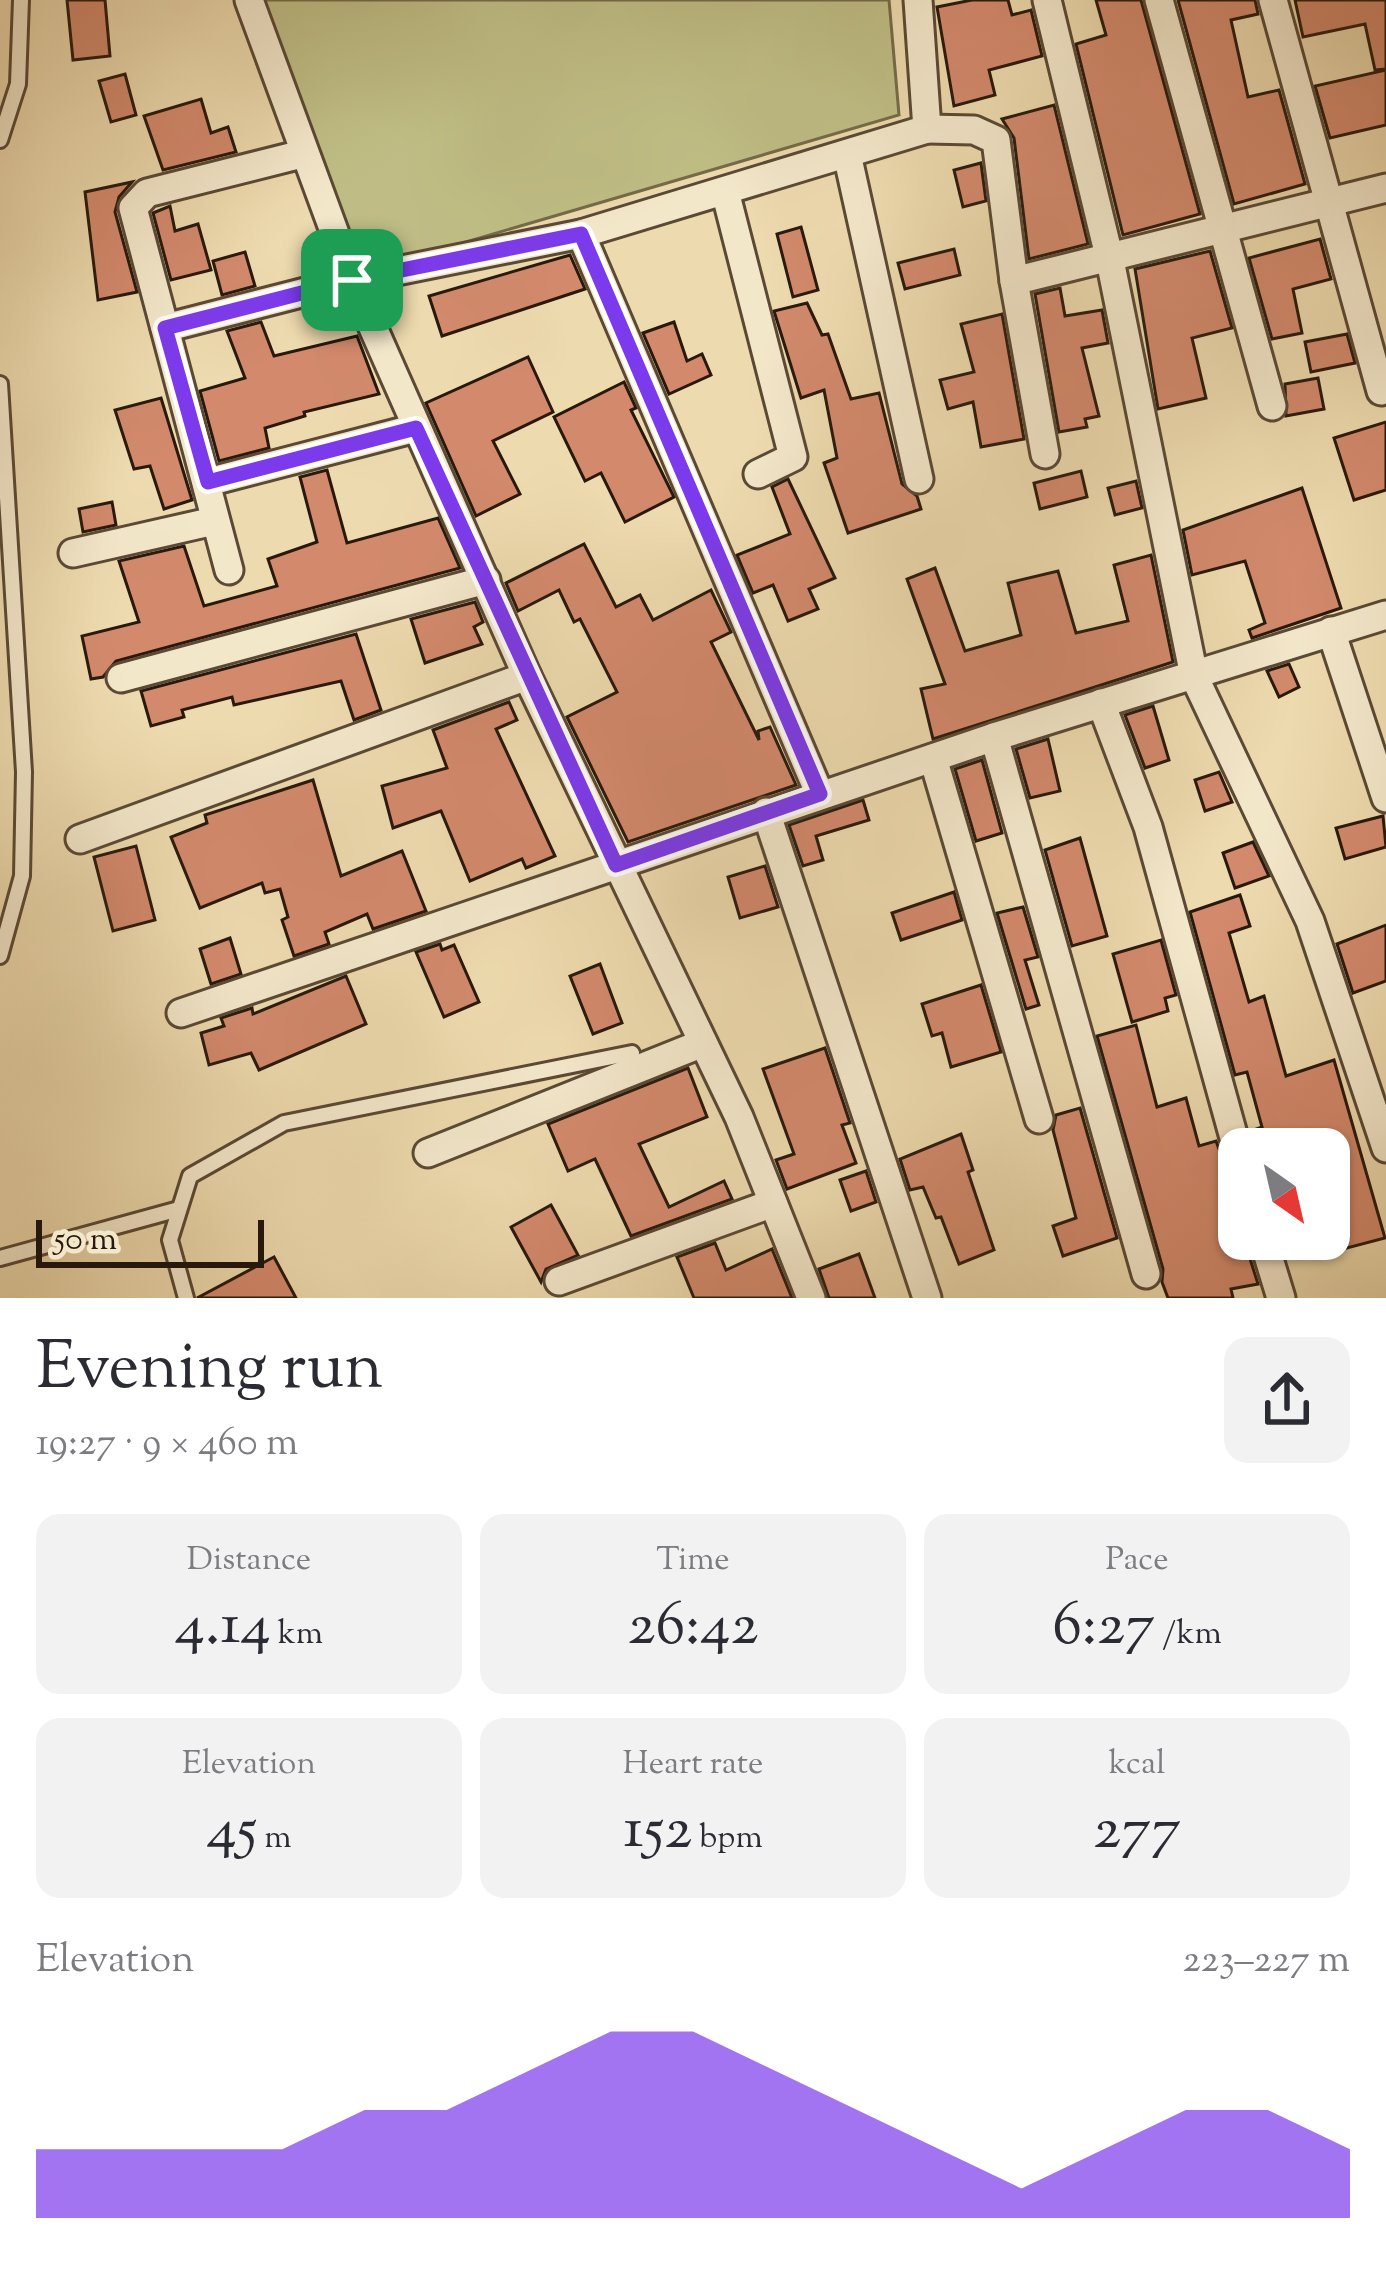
<!DOCTYPE html>
<html lang="en">
<head>
<meta charset="utf-8">
<style>
	:root { --surface:#fff; --page:#f2f2f3; --text:#2b2b33; --muted:#7c7c81; --accent:#7c3aed }
	body { margin:0; font-family:"Sorts Mill Goudy",serif; background:var(--page); color:var(--text); height:100vh; display:flex; flex-direction:column; font-size:45px; white-space:nowrap }
	* { box-sizing:border-box; margin:0 }
	p { font-size:39px; color:var(--muted) }
	.icon { flex:none; width:66px; height:66px; fill:none; stroke:currentColor; stroke-width:2; stroke-linecap:round; stroke-linejoin:round }
	.map { position:relative; height:1298px; overflow:hidden }
	.side { display:flex; flex-direction:column; background:var(--surface); flex:1 }
	.side>* { flex:none }
	.needle { width:78px; rotate:146deg }
	.tools { position:absolute; left:1218px; top:1128px; display:grid; gap:24px }
	.tools a { display:grid; place-items:center; width:132px; height:132px; border-radius:24px; background:var(--surface); box-shadow:0 3px 9px #0004; font-size:60px }
	.scale { position:absolute; left:36px; bottom:30px; width:228px; box-sizing:border-box; padding-left:12px; border:6px solid #29190d; border-top:0; font-size:33px; line-height:42px; white-space:nowrap; color:#29190d; -webkit-text-stroke:9px #f3e7ca; paint-order:stroke }
	.pin { position:absolute; display:grid; place-items:center; width:102px; height:102px; color:#fff; margin:-51px; border-radius:24px; box-shadow:0 6px 18px #0006 }
	.round { display:grid; place-items:center; flex:none; width:126px; height:126px; border-radius:24px; background:var(--page) }
	.head { display:flex; align-items:center; justify-content:space-between; height:204px; padding:0 36px }
	h1 { font-size:66px; font-weight:600; line-height:90px }
	.figures { display:grid; grid-template-columns:repeat(3,1fr); gap:18px; height:204px; padding:12px 36px }
	.figures div { display:grid; align-content:center; border-radius:24px; background:var(--page); text-align:center }
	.figures b { font-size:60px; font-weight:600 }
	.figures small { font-size:33px; font-weight:400 }
	.figures p { font-size:33px }
	.chart { height:336px; padding:24px 36px }
	.chart p { display:flex; justify-content:space-between }
	.chart svg { width:100%; height:216px; margin-top:12px; fill:var(--accent); opacity:.7 }
	.map>svg:first-child { display:block }
</style>
</head>
<body>
<div class="map">
<svg width="1386" height="1298" viewBox="0 0 1386 1298">
	<rect width="100%" height="100%" fill="#eddaae"/>
	<filter id="stains"><feTurbulence type="fractalNoise" baseFrequency=".00167" numOctaves="4"/><feColorMatrix values="0 0 0 0 .2 0 0 0 0 .09 0 0 0 0 .02 0 0 0 .5 -.17"/></filter>
	<radialGradient id="worn" r=".72"><stop offset=".6" stop-color="#630" stop-opacity="0"/><stop offset="1" stop-color="#630" stop-opacity=".3"/></radialGradient>
	<!-- green -->
	<polygon fill="#bfbd85" stroke="#746b49" stroke-width="3" points="257,0 889,0 899,115 360,273"/>
	<!-- building -->
	<g fill="#d2896c" stroke="#29190d" stroke-width="3">
		<polygon points="67,0 105,0 110,56 73,60"/>
		<polygon points="972,0 1008,0 1012,15 1031,10 1042,56 989,70 995,95 954,106 937,7"/>
		<polygon points="1096,0 1141,0 1200,214 1123,235 1076,44 1106,35"/>
		<polygon points="1178,0 1255,0 1258,14 1231,20 1248,97 1279,90 1305,184 1234,204"/>
		<polygon points="1295,0 1386,0 1386,69 1375,70 1365,24 1303,37"/>
		<polygon points="1386,70 1386,125 1330,138 1315,86"/>
		<polygon points="125,74 136,115 111,122 99,81"/>
		<polygon points="201,99 211,133 228,127 236,152 163,170 144,116"/>
		<polygon points="1054,105 1088,244 1029,259 1014,138 1002,119"/>
		<polygon points="981,163 986,201 963,207 954,170"/>
		<polygon points="132,182 119,197 115,212 137,292 98,300 85,192"/>
		<polygon points="170,206 175,231 198,224 211,270 171,280 153,213"/>
		<polygon points="801,227 818,290 793,297 777,234"/>
		<polygon points="1320,239 1331,279 1293,289 1302,333 1272,339 1249,258"/>
		<polygon points="954,249 960,275 905,289 898,263"/>
		<polygon points="1210,251 1232,328 1192,338 1206,398 1158,409 1135,269"/>
		<polygon points="245,252 255,286 222,295 213,261"/>
		<polygon points="570,255 585,289 442,336 429,296"/>
		<polygon points="1060,288 1065,316 1102,310 1108,343 1082,348 1099,416 1085,419 1087,427 1059,432 1035,294"/>
		<polygon points="807,303 822,335 828,334 851,399 879,393 902,484 917,496 921,509 848,533 824,463 837,458 824,390 801,398 774,311"/>
		<polygon points="1002,314 1024,439 981,447 973,402 948,409 940,380 974,372 961,324"/>
		<polygon points="261,322 274,356 357,336 379,394 304,412 305,416 265,428 269,448 219,461 200,391 245,378 227,331"/>
		<polygon points="674,322 687,361 702,354 711,375 669,394 643,333"/>
		<polygon points="1347,334 1355,363 1311,372 1305,342"/>
		<polygon points="528,357 553,412 493,441 520,494 476,516 426,403"/>
		<polygon points="1318,378 1324,409 1286,416 1285,384"/>
		<polygon points="624,382 636,408 631,410 674,497 625,522 601,473 585,481 554,417"/>
		<polygon points="161,398 192,500 164,509 150,466 134,469 115,410"/>
		<polygon points="1386,422 1386,490 1354,500 1334,438"/>
		<polygon points="327,470 347,543 438,518 460,568 116,661 103,677 91,679 82,636 139,622 119,561 184,546 204,606 277,586 268,559 317,542 300,477"/>
		<polygon points="1081,471 1087,497 1040,509 1034,483"/>
		<polygon points="788,479 835,578 809,589 818,609 788,621 773,585 753,593 737,555 790,534 772,487"/>
		<polygon points="1136,481 1142,508 1115,515 1108,488"/>
		<polygon points="1302,488 1341,608 1252,638 1249,630 1265,623 1245,561 1192,575 1183,530"/>
		<polygon points="112,502 116,525 83,532 79,509"/>
		<polygon points="584,544 616,607 640,595 653,620 711,590 731,632 711,642 759,740 758,731 770,727 796,785 628,842 567,717 617,692 580,619 574,622 559,590 518,611 506,583"/>
		<polygon points="1151,555 1173,662 933,739 921,689 945,684 907,579 935,568 965,651 1021,635 1008,583 1058,571 1076,633 1128,621 1114,565"/>
		<polygon points="475,602 483,622 474,627 482,644 425,663 411,619"/>
		<polygon points="356,634 381,710 354,720 341,681 234,705 232,697 182,710 184,717 151,726 141,691"/>
		<polygon points="1289,664 1299,687 1279,697 1267,671"/>
		<polygon points="509,702 517,720 496,729 555,856 526,868 522,859 470,881 441,811 393,828 382,786 447,768 433,730"/>
		<polygon points="1153,706 1169,760 1145,768 1125,715"/>
		<polygon points="1048,739 1060,791 1030,798 1016,749"/>
		<polygon points="982,760 1002,833 976,841 955,769"/>
		<polygon points="1219,772 1232,802 1205,811 1195,780"/>
		<polygon points="313,780 341,876 402,851 426,911 373,929 367,914 325,932 329,944 294,956 282,920 288,917 280,889 265,893 262,883 200,908 171,837 207,823 205,815"/>
		<polygon points="863,800 869,820 816,836 823,860 803,866 789,825"/>
		<polygon points="1383,816 1386,847 1345,859 1336,828"/>
		<polygon points="1080,838 1107,936 1072,946 1045,850"/>
		<polygon points="1253,842 1269,876 1235,888 1223,853"/>
		<polygon points="136,846 155,920 113,931 94,857"/>
		<polygon points="765,866 778,907 740,918 728,877"/>
		<polygon points="954,892 962,920 901,940 892,913"/>
		<polygon points="1240,895 1250,926 1229,933 1249,1002 1264,996 1286,1076 1334,1060 1385,1238 1347,1248 1335,1200 1329,1202 1329,1149 1256,1149 1251,1131 1262,1127 1247,1072 1235,1075 1190,912"/>
		<polygon points="1023,907 1038,957 1025,960 1039,1005 1026,1009 997,913"/>
		<polygon points="1386,925 1386,981 1353,993 1337,944"/>
		<polygon points="230,938 241,974 211,984 200,949"/>
		<polygon points="1161,940 1176,995 1165,998 1168,1011 1132,1022 1113,954"/>
		<polygon points="440,944 442,950 454,945 479,1002 444,1017 416,952"/>
		<polygon points="600,964 622,1023 593,1034 570,976"/>
		<polygon points="346,976 366,1024 259,1070 251,1053 209,1065 201,1033 224,1026 221,1018 252,1008 253,1014"/>
		<polygon points="981,985 1001,1052 951,1067 942,1033 932,1036 922,1004"/>
		<polygon points="1136,1025 1157,1107 1186,1098 1199,1146 1216,1141 1226,1168 1238,1174 1239,1183 1229,1186 1239,1219 1239,1247 1246,1246 1258,1284 1231,1289 1233,1298 1168,1298 1162,1282 1163,1269 1097,1036"/>
		<polygon points="825,1048 850,1123 842,1125 856,1163 787,1189 776,1160 794,1154 763,1069"/>
		<polygon points="688,1068 707,1117 639,1144 669,1207 724,1181 732,1199 631,1236 595,1159 568,1171 548,1124"/>
		<polygon points="1080,1108 1117,1238 1063,1256 1053,1226 1076,1218 1053,1130 1056,1115"/>
		<polygon points="961,1134 973,1170 968,1172 994,1250 959,1264 941,1217 936,1218 923,1187 910,1190 900,1159"/>
		<polygon points="866,1171 876,1202 851,1211 840,1180"/>
		<polygon points="551,1205 578,1255 546,1269 541,1282 511,1227"/>
		<polygon points="715,1243 726,1270 772,1249 792,1298 694,1298 677,1257"/>
		<polygon points="859,1254 875,1298 829,1298 819,1269"/>
		<polygon points="274,1257 296,1298 197,1298"/>
	</g>
	<g fill="none" stroke-linecap="round" stroke-linejoin="round">
		<defs>
			<g id="lane">
				<polyline points="0,140 18,84 21,0"/>
				<polyline points="0,384 24,772 22,876 0,956"/>
				<polyline points="0,1258 179,1209"/>
				<polyline points="186,1298 170,1240 190,1176 284,1123 632,1053"/>
			</g>
			<g id="street">
				<polyline points="249,0 352,280 527,676 739,1117 811,1298"/>
				<polyline points="1047,0 1110,260 1194,676 1310,921 1386,1148"/>
				<polyline points="1159,0 1272,406"/>
				<polyline points="1273,0 1381,391"/>
				<polyline points="927,129 974,130 996,140 1014,281 1045,454"/>
				<polyline points="847,154 919,479"/>
				<polyline points="725,191 793,457 758,474"/>
				<polyline points="581,234 820,795"/>
				<polyline points="1014,281 1386,188"/>
				<polyline points="165,328 352,280 581,234 927,129 918,0"/>
				<polyline points="208,482 416,428"/>
				<polyline points="73,553 214,521"/>
				<polyline points="229,570 133,208 147,193 302,154"/>
				<polyline points="1331,631 1386,798"/>
				<polyline points="121,678 486,580"/>
				<polyline points="1101,703 1148,827 1239,1156"/>
				<polyline points="994,737 1146,1274"/>
				<polyline points="933,758 1039,1119"/>
				<polyline points="766,812 927,1298"/>
				<polyline points="80,839 527,676"/>
				<polyline points="181,1013 994,737 1386,615"/>
				<polyline points="428,1153 703,1043"/>
				<polyline points="1263,1239 1281,1298"/>
				<polyline points="559,1281 773,1203"/>
			</g>
		</defs>
		<!-- lane casing -->
		<use href="#lane" stroke="#5a4935" stroke-width="20"/>
		<!-- street casing -->
		<use href="#street" stroke="#5a4935" stroke-width="33"/>
		<!-- lane -->
		<use href="#lane" stroke="#f3e7ca" stroke-width="14"/>
		<!-- street -->
		<use href="#street" stroke="#f3e7ca" stroke-width="27"/>
	</g>
	<g fill="none" stroke-linecap="round" stroke-linejoin="round">
		<defs>
			<polygon id="route" points="581,234 820,794 616,865 416,428 208,482 165,328 352,280"/>
		</defs>
		<!-- route casing -->
		<use href="#route" stroke="#fff" stroke-width="24"/>
		<!-- route -->
		<use href="#route" stroke="#7c3aed" stroke-width="15"/>
	</g>
	<rect width="100%" height="100%" filter="url(#stains)"/>
	<rect width="100%" height="100%" fill="url(#worn)"/>
</svg>
<div class="tools">
<a><svg class="needle" viewBox="-14 -14 28 28"><path d="M0-13l5 13h-10z" fill="#e53935"/><path d="M0 13l5-13h-10z" fill="#7c7c81"/></svg></a>
</div>
<div class="scale">50 m</div>
<div class="pin" style="left:352px;top:280px;background:#1e9e55"><svg class="icon" aria-label="arrive" viewBox="0 0 24 24"><path d="M6 21V4h12l-3 4 3 4H6"/></svg></div>
</div>
<section class="side">
<div class="head"><div><h1>Evening run</h1><p>19:27 · 9 × 460 m</p></div><a class="round"><svg class="icon" aria-label="share" viewBox="0 0 24 24"><path d="M12 15V3M7 8l5-5 5 5M5 13v7h14v-7"/></svg></a></div>
<div class="figures">
<div><p>Distance</p><b>4.14<small> km</small></b></div>
<div><p>Time</p><b>26:42</b></div>
<div><p>Pace</p><b>6:27<small> /km</small></b></div>
</div>
<div class="figures">
<div><p>Elevation</p><b>45<small> m</small></b></div>
<div><p>Heart rate</p><b>152<small> bpm</small></b></div>
<div><p>kcal</p><b>277</b></div>
</div>
<div class="chart"><p><span>Elevation</span>223–227 m</p>
<svg viewBox="0 0 160 44" preserveAspectRatio="none"><path d="M0 44V30L10 30L20 30L30 30L40 22L50 22L60 14L70 6L80 6L90 14L100 22L110 30L120 38L130 30L140 22L150 22L160 30V44z"/></svg>
</div>
</section>
</body>
</html>
